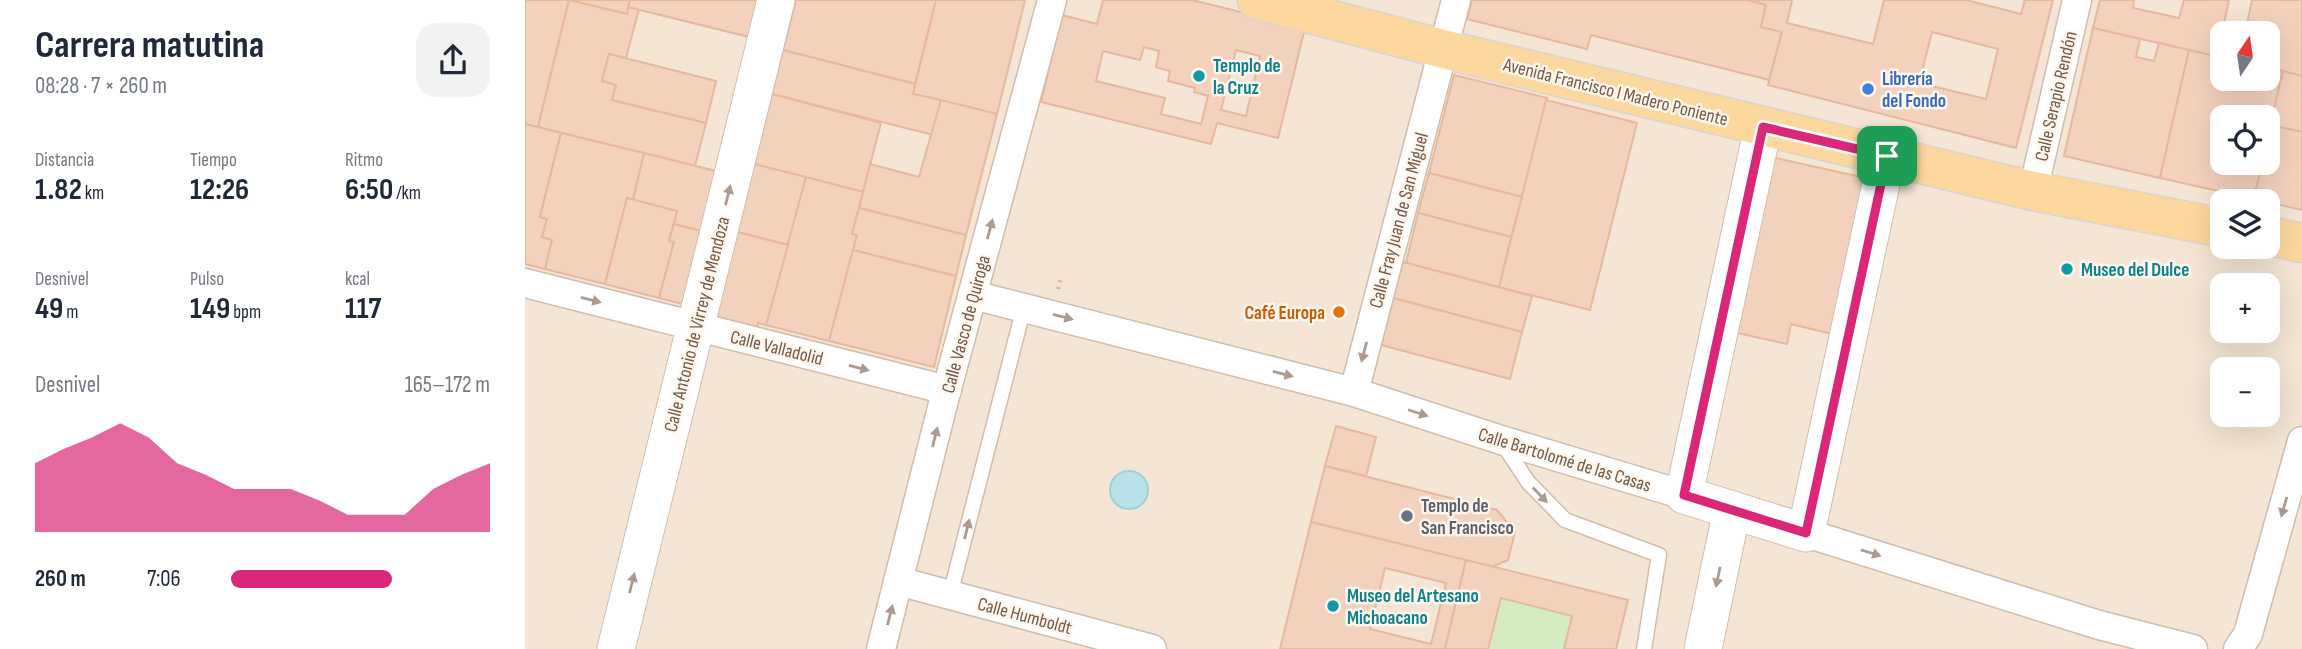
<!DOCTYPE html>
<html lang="es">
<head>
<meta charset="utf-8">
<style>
	:root { --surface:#fff; --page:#f2f2f3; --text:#1f2937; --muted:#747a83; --accent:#db2777 }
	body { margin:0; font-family:"Sofia Sans Condensed",sans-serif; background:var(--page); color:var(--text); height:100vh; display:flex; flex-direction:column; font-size:26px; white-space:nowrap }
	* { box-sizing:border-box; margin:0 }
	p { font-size:23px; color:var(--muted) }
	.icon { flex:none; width:38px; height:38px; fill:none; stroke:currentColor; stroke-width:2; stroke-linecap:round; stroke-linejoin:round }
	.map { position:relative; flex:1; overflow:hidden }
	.details { display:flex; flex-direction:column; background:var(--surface); width:525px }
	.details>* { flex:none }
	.needle { width:46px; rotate:13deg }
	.buttons { position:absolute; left:1685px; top:21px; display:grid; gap:14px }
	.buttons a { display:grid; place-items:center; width:70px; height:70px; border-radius:14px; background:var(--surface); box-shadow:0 7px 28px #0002; font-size:35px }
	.pin { position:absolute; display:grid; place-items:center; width:60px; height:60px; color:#fff; margin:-30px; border-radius:14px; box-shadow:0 4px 10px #0006 }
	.round { display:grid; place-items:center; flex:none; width:74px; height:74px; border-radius:21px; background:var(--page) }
	.summary { display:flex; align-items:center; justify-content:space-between; height:119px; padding:0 35px }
	h1 { font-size:38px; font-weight:700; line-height:52px }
	.figures { display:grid; grid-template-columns:repeat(3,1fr); gap:10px; height:119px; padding:7px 35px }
	.figures div { display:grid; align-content:center }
	.figures b { font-size:30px; font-weight:700 }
	.figures small { font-size:19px; font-weight:400 }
	.figures p { font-size:19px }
	.chart { height:196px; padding:14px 35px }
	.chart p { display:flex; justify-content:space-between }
	.chart svg { width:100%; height:126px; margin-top:7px; fill:var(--accent); opacity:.7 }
	ul { padding:0 35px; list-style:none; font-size:23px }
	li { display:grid; grid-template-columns:112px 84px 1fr; align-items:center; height:52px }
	li i { height:18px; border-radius:9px; background:var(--accent) }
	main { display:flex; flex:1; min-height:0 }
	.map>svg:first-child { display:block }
</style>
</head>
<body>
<main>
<section class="details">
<div class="summary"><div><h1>Carrera matutina</h1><p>08:28 · 7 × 260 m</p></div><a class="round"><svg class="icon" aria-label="share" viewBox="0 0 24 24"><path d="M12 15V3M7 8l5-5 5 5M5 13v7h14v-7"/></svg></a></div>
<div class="figures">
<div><p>Distancia</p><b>1.82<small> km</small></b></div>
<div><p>Tiempo</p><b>12:26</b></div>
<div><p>Ritmo</p><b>6:50<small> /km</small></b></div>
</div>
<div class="figures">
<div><p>Desnivel</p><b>49<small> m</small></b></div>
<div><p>Pulso</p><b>149<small> bpm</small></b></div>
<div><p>kcal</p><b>117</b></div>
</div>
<div class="chart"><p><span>Desnivel</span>165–172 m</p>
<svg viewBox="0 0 160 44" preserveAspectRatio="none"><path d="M0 44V20L10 15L20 11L30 6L40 11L50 20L60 24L70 29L80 29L90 29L100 33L110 38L120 38L130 38L140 29L150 24L160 20V44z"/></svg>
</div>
<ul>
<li><b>260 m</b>7:06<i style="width:62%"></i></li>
</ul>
</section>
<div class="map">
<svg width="1777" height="649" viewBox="0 0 1777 649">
	<rect width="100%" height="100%" fill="#fdf4e6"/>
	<!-- residential -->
	<path fill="#f4e5d4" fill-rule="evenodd" d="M0,0H1777V649H0ZM1698,33H1743V79H1698ZM1698,117H1743V163H1698ZM1698,201H1743V247H1698ZM1698,285H1743V331H1698ZM1698,369H1743V415H1698Z"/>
	<!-- green -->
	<polygon fill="#d4ebc4" points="976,598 1047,616 1039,649 963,649"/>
	<!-- water -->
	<circle fill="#bae1e7" stroke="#a0d1d9" stroke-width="2" cx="604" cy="490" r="19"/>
	<!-- building -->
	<g fill="#f3d2bd" stroke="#e6b89d" stroke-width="2" fill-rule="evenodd">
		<polygon points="0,0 44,0 13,127 0,124"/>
		<polygon points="44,0 105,0 102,14"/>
		<polygon points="44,0 102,14 103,7 114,9 101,58 84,54 77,81 91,85 87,100 181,123 170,166 13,127"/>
		<polygon points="105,0 237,0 228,38 103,7"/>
		<polygon points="271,0 411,0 390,84 258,50"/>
		<polygon points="411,0 500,0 472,114 388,94"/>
		<path d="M578,0H667L780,28L753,138L692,123L686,144L516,102L537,15L572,24ZM619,47L634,51L631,67L645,71L643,81L670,88L669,92L683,96L676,124L636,114L640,98L571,81L578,51L615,60ZM711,50L735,56L721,116L696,110Z"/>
		<polygon points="947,0 1222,0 1241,5 1236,27 1257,32 1244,80 1066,35 1062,49 942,19"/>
		<path d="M1267,0L1262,23L1348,44L1359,0H1441L1496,14L1500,0H1528L1491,148L1243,85L1257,32L1236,27L1241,5L1226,0ZM1407,32L1473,49L1461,99L1394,83Z"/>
		<polygon points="1575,0 1609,0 1608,8 1654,18 1659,0 1704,0 1698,28 1720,33 1698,33 1698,58 1664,50 1568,28"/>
		<polygon points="1727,0 1777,0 1777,76 1743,68 1743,33 1720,33"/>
		<polygon points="1568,28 1615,39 1611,57 1629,61 1634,43 1664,50 1635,178 1539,156"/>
		<polygon points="258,50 390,84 388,94 416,100 408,135 247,94"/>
		<polygon points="1664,50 1698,58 1698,79 1743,79 1743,68 1758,71 1743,136 1743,117 1698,117 1698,163 1737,163 1729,199 1635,178"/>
		<polygon points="84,54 191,81 181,123 87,100 91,85 77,81"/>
		<polygon points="1758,71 1777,76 1777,132 1745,125"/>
		<polygon points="929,75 1022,98 997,197 904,173"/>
		<polygon points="247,94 356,123 338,192 229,164"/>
		<polygon points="416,100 472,114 441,235 334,208 345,164 394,177"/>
		<polygon points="1021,100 1112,123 1065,310 974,287"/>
		<polygon points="0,124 36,133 15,217 22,219 17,237 27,240 20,269 0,264"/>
		<polygon points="1745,125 1777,132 1777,210 1729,199 1737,163 1743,163 1743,136"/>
		<polygon points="36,133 119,153 108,200 102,198 80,284 20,269 27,240 17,237 22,219 15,217"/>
		<polygon points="119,153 191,171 176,231 149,224 152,211 108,200"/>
		<polygon points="1246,157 1345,179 1311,335 1266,324 1262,344 1208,332"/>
		<polygon points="229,164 281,177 263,245 212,232"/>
		<polygon points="904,173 997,197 986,237 893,213"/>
		<polygon points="281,177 338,192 327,234 332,235 304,341 241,325"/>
		<polygon points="102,198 152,211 144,241 149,242 134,298 80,284"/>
		<polygon points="334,208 441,235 431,276 328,250 332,235 327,234"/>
		<polygon points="893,213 986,237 974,287 881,263"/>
		<polygon points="149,224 176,231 158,304 134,298 149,242 144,241"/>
		<polygon points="212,232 263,245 241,325 233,323 231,330 189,319"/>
		<polygon points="328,250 431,276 409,367 304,341"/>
		<polygon points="878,262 1007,296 997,332 868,298"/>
		<polygon points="868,298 997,332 985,379 856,345"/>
		<polygon points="811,426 851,437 841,476 800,466"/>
		<polygon points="800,466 972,510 990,532 983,560 967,567 786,522"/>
		<path d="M786,522L941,560L920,649H755ZM860,568L921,583L906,644L845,629Z"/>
		<polygon points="941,560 1103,600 1091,649 1039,649 1047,616 976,598 963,649 920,649"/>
	</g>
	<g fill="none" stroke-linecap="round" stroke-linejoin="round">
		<defs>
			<g id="service">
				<polyline points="978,444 1003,482 1040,520 1134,555 1119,649"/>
				<polyline points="425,595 499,307"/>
			</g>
			<g id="minor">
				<polyline points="1508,191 1552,0"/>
				<polyline points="0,283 422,390"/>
				<polyline points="448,295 829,392 976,440 1159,495"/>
				<polyline points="829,392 931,0"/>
				<polyline points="1281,533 1574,625 1668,649"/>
				<polyline points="373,581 627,649"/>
				<polyline points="356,649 420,396 527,0"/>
				<polyline points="1713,649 1723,634 1777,441"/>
			</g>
			<g id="tertiary">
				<polyline points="1238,127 1159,495 1281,533 1362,156"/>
				<polyline points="91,649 251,0"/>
				<polyline points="1178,649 1207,510"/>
			</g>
			<g id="primary">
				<polyline points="732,0 918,49 1508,191 1698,228"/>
				<polyline points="1743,236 1777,243"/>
			</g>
		</defs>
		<!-- service casing -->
		<use href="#service" stroke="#d1bdae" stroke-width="17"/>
		<!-- minor casing -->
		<use href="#minor" stroke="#d1bdae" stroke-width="31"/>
		<!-- tertiary casing -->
		<use href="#tertiary" stroke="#d1bdae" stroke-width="39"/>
		<!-- primary casing -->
		<use href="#primary" stroke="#dcd4d0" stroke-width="41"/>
		<!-- path -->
		<polyline stroke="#d8b5a0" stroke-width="4.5" stroke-dasharray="2 5" stroke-linecap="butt" points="533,289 536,277"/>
		<!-- service -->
		<use href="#service" stroke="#fff" stroke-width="14"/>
		<!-- minor -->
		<use href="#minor" stroke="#fff" stroke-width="28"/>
		<!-- tertiary -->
		<use href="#tertiary" stroke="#fff" stroke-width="37"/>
		<!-- primary -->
		<use href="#primary" stroke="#fcd89e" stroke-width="38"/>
	</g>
	<!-- one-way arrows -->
	<defs><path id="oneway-solid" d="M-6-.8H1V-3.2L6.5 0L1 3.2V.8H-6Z" transform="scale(1.75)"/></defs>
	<g fill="#ad9b92">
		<use href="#oneway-solid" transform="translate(203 195) rotate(-76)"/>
		<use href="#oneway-solid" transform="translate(465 229) rotate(-75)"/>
		<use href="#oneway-solid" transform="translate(66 300) rotate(14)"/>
		<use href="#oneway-solid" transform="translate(538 317) rotate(14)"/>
		<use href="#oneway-solid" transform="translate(839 352) rotate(105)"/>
		<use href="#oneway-solid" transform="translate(334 368) rotate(14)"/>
		<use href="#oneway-solid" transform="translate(758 374) rotate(14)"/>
		<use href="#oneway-solid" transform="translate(893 413) rotate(18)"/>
		<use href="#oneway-solid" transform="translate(410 437) rotate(-76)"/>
		<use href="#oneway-solid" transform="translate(1015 495) rotate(46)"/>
		<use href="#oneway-solid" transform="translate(1759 507) rotate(106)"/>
		<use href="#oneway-solid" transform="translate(442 529) rotate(-76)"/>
		<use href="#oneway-solid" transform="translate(1346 553) rotate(17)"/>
		<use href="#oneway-solid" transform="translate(1193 577) rotate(102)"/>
		<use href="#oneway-solid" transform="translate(107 583) rotate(-76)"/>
		<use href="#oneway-solid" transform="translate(365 615) rotate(-76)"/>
	</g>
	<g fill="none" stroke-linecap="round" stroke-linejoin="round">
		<defs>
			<polygon id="route" points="1238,127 1362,156 1281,533 1159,495"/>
		</defs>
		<!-- route casing -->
		<use href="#route" stroke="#fff" stroke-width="14"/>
		<!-- route -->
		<use href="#route" stroke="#db2777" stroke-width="9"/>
	</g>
	<!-- markers -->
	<g fill="#0f9aa8" stroke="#fff7ed" stroke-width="2.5">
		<circle cx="674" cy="76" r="7"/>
		<circle cx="1542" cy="269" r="7"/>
		<circle cx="808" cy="606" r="7"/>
	</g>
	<circle fill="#3f7fe0" stroke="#fff7ed" stroke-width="2.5" cx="1343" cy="89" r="7"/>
	<circle fill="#e8710a" stroke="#fff7ed" stroke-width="2.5" cx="814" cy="312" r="7"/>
	<circle fill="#6b7280" stroke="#fff7ed" stroke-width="2.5" cx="882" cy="516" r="7"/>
	<g text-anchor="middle" stroke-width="5" stroke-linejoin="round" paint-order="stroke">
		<!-- culture labels -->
		<g font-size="19" font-weight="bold" fill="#0d838f" stroke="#fff7ed" text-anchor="start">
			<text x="688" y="72">Templo de<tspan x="688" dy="22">la Cruz</tspan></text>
			<text x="1556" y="276">Museo del Dulce</text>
			<text x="822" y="602">Museo del Artesano<tspan x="822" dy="22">Michoacano</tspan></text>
		</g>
		<!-- shop labels -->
		<g font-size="19" font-weight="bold" fill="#366cbe" stroke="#fff7ed" text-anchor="start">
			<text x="1357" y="85">Librería<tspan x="1357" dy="22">del Fondo</tspan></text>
		</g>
		<!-- street labels -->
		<g font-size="19" fill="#77594a" stroke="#fff7ed">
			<text transform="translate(1091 91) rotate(14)" y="7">Avenida Francisco I Madero Poniente</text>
			<text transform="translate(1530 96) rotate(-77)" y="7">Calle Serapio Rendón</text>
			<text transform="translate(873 220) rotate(-75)" y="7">Calle Fray Juan de San Miguel</text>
			<text transform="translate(171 324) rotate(-76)" y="7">Calle Antonio de Virrey de Mendoza</text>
			<text transform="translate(440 324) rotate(-75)" y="7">Calle Vasco de Quiroga</text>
			<text transform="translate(252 347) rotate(14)" y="7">Calle Valladolid</text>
			<text transform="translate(1040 459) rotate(17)" y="7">Calle Bartolomé de las Casas</text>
			<text transform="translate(500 615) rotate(15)" y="7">Calle Humboldt</text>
		</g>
		<!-- food labels -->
		<g font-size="19" font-weight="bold" fill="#c56008" stroke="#fff7ed" text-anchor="end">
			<text x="800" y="319">Café Europa</text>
		</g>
		<!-- worship labels -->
		<g font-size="19" font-weight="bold" fill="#5b616d" stroke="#fff7ed" text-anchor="start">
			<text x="896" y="512">Templo de<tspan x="896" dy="22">San Francisco</tspan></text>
		</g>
	</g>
</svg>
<div class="buttons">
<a><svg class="needle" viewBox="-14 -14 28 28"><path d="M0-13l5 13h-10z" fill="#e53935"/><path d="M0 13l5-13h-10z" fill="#747a83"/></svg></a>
<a><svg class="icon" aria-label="locate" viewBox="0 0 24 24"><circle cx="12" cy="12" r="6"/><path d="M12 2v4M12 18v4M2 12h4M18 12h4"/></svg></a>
<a><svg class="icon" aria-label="layers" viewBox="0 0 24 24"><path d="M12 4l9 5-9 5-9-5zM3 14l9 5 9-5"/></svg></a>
<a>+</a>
<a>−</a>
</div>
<div class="pin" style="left:1362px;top:156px;background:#1e9e55"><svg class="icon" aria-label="arrive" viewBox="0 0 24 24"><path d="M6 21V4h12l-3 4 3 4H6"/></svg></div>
</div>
</main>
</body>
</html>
